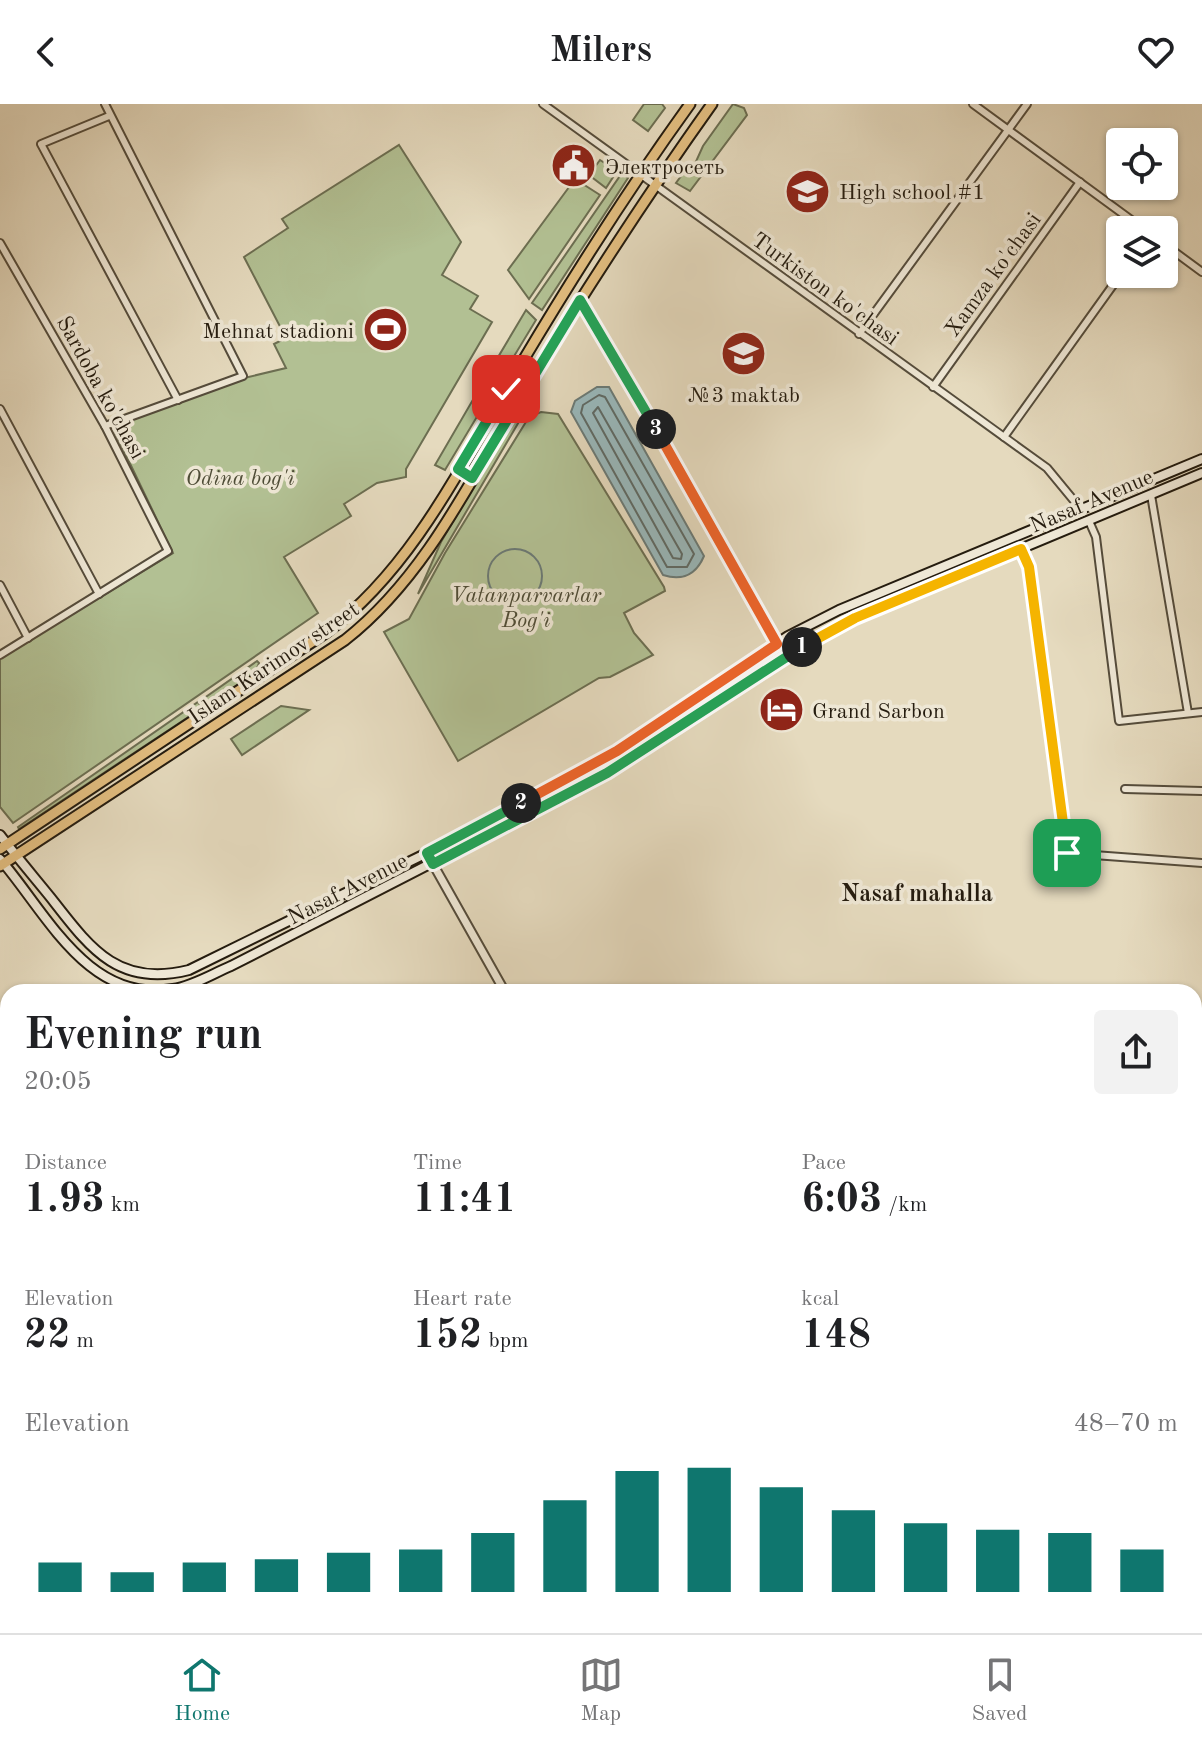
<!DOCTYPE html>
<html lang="en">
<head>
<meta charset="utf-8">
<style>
	:root { --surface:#fff; --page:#f2f2f2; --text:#202124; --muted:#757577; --line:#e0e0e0; --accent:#0f766e }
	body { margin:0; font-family:"Old Standard TT",serif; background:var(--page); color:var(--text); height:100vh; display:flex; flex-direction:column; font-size:30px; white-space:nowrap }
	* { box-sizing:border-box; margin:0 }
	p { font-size:26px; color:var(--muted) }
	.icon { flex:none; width:44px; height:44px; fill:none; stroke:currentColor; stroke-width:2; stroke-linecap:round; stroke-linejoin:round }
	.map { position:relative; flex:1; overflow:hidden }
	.side { position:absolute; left:0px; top:880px; width:1202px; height:650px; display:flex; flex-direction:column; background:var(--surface); border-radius:24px 24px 0 0; box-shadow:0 2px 6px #0004 }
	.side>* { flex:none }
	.fabs { position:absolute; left:1106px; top:24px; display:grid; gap:16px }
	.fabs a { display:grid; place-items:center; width:72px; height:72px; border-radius:8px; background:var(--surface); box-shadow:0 2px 6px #0004; font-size:40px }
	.pin { position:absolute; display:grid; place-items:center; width:68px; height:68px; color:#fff; margin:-34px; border-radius:16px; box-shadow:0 4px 12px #0006 }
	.km { position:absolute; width:40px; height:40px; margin:-20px; border-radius:50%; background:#222; color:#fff; font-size:22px; line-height:40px; text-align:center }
	.round { display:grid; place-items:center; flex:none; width:84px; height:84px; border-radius:8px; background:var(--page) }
	.summary { display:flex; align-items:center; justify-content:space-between; height:136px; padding:0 24px }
	h1 { font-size:44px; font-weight:800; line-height:60px }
	.metrics { display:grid; grid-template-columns:repeat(3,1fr); gap:12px; height:136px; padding:8px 24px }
	.metrics div { display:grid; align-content:center }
	.metrics b { font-size:40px; font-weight:800 }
	.metrics small { font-size:22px; font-weight:400 }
	.metrics p { font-size:22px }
	.chart { height:224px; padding:16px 24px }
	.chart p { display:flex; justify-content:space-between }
	.chart svg { width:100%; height:144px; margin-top:8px; stroke:var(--accent); stroke-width:6 }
	header { display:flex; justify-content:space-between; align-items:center; height:104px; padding:0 24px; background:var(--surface); font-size:36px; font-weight:800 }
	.menu { display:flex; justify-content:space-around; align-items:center; height:112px; border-top:2px solid var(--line); background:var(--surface); font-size:22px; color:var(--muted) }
	.menu a { display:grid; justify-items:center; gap:4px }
	.menu .on { color:var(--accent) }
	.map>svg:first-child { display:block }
</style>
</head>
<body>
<header><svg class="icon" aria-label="back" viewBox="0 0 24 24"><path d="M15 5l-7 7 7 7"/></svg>Milers<svg class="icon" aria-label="heart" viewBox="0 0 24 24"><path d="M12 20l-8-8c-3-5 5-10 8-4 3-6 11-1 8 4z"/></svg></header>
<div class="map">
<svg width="1202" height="1529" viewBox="0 0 1202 1529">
	<rect width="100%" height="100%" fill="#e5dabe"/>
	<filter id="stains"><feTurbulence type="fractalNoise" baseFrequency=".0025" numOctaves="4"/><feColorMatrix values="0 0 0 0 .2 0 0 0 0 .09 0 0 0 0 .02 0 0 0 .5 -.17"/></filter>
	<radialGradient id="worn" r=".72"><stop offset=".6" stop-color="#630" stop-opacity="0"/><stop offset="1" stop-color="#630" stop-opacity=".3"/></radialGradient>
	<!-- green -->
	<g fill="#b2c093" stroke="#6c6e51" stroke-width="2">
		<polygon points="644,0 662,0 665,4 648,27 633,16"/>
		<polygon points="733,0 744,4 747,11 690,87 676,79 687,64 694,62 703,42"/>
		<polygon points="399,41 461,138 442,171 478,192 470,205 492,218 406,365 406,373 377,379 344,400 351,412 284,453 318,509 13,719 0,703 0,554 173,449 112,322 240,275 286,264 274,240 286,234 244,153 288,124 282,115"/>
		<polygon points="600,56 617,67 606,84 589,71"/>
		<polygon points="622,69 628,74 542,206 532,199"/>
		<polygon points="575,75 600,91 529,195 508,166"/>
		<polygon points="526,206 536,216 499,277 488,270"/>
		<polygon points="485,275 496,281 445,366 435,361"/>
		<polygon points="525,303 527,304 418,490 441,438 519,305"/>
		<polygon points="541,308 558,310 664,483 665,487 624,509 634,529 653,551 610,573 599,574 458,657 384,528 409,515 445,449 529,313"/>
		<polygon points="257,557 259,559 255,569 208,601 203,595"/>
		<polygon points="198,598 202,604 19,725 18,723"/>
		<polygon points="281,602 309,606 242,651 231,635"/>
	</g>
	<!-- water -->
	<path fill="#99b8bb" stroke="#6b7a76" stroke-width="2" d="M597,283H609L704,452C696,471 683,477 663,471L571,308L575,297Z"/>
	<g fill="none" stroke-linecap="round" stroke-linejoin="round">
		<!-- shore -->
		<g stroke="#5f6a65" stroke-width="2">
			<polygon points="599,291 605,293 694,450 687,463 667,463 581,309 583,301"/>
			<polygon points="598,303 682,450 681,455 673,454 593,309"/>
		</g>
		<!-- stream -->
		<circle stroke="#6b7a76" stroke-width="2" cx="515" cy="472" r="27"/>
		<defs>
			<g id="minor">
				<polyline points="105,0 243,272 105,322"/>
				<polyline points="543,0 1047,364 1080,404"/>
				<polyline points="973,0 1145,126"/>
				<polyline points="109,12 41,40 178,296"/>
				<polyline points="0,139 105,322 168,447 0,551"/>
				<polyline points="1164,140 1202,168"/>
				<polyline points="580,196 777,540"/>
				<polyline points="859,230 1027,0"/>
				<polyline points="933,283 1080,78"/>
				<polyline points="0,305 99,490"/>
				<polyline points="1004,333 1121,170"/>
				<polyline points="1151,391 1188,609"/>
				<polyline points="1089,417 1096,433 1119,617 1202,608"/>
				<polyline points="1021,445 1029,463 1067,749 1202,759"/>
				<polyline points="0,481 28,534"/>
				<polyline points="1125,685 1202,687"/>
				<polyline points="1194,1088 1202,1027"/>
				<polyline points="1194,1147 1202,1146"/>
				<polyline points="1194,1249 1202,1245"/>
				<polyline points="1194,1332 1202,1330"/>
				<polyline points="0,1417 8,1417"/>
				<polyline points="0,1495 8,1497"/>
				<polyline points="184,1522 235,1529"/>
				<polyline points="683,1522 683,1526 719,1529"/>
				<polyline points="1052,1522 1081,1529"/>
				<polyline points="297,1529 298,1522"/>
				<polyline points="446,1529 447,1522"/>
				<polyline points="935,1529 937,1522"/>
			</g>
			<g id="tertiary">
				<polyline points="433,760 505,888"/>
				<polyline points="1194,1440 1202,1442"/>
				<polyline points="1036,1522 1037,1529"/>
			</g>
			<g id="secondary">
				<path d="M0,731C16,752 34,773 51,794C90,844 118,884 189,866L427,749L617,647L788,532L839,506L1202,355"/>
				<path d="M0,755C46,808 88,900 173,885C193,882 212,870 231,862L607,669L798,545L855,514L1202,369"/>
			</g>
			<g id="primary">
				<path d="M0,745L327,528C415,463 466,352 521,260C574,171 630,83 690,0"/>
				<path d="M0,762L345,536C428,471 474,369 528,280C587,184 647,91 712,0"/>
			</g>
		</defs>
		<!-- minor casing -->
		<use href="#minor" stroke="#554c3b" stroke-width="10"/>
		<!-- tertiary casing -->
		<use href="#tertiary" stroke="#554c3b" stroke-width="11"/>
		<!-- secondary casing -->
		<use href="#secondary" stroke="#251c0f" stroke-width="12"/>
		<!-- primary casing -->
		<use href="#primary" stroke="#251c0f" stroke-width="13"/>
		<!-- minor -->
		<use href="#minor" stroke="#eee7d5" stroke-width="6"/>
		<!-- tertiary -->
		<use href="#tertiary" stroke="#eee7d5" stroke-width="7"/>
		<!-- secondary -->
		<use href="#secondary" stroke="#eee7d5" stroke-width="8"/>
		<!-- primary -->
		<use href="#primary" stroke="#e2bd7f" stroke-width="9"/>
	</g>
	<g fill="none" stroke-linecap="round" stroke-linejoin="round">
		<defs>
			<polyline id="split-1" points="802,543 855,514 1021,445 1029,463 1067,749"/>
			<polyline id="split-2" points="521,699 427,749 433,760 607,669 802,543"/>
			<polyline id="split-3" points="521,699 617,647 777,540 656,325"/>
			<polyline id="split-4" points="506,285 458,365 472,374 580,196 656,325"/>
		</defs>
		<!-- split-1 casing -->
		<use href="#split-1" stroke="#fff" stroke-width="16"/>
		<!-- split-2 casing -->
		<use href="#split-2" stroke="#fff" stroke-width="16"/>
		<!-- split-3 casing -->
		<use href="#split-3" stroke="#fff" stroke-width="16"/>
		<!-- split-4 casing -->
		<use href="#split-4" stroke="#fff" stroke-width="16"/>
		<!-- split-1 -->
		<use href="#split-1" stroke="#f5b400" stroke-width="10"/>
		<!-- split-2 -->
		<use href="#split-2" stroke="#22a559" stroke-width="10"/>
		<!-- split-3 -->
		<use href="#split-3" stroke="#f0652b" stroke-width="10"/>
		<!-- split-4 -->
		<use href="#split-4" stroke="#22a559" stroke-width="10"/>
	</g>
	<!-- icons -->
	<defs>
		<symbol id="civic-disc" viewBox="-11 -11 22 22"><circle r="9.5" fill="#8f2418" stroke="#eee7d5"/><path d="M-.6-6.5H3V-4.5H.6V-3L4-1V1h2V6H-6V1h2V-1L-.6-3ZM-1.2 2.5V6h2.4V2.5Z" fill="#fff"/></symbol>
		<symbol id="school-disc" viewBox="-11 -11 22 22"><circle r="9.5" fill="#8f2418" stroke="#eee7d5"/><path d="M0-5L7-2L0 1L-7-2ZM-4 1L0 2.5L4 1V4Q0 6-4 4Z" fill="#fff"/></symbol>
		<symbol id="stadium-disc" viewBox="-11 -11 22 22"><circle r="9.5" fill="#8f2418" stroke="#eee7d5"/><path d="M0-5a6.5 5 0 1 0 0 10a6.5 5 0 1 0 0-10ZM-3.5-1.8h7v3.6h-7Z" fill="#fff"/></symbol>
		<symbol id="hotel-disc" viewBox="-11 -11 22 22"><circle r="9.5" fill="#8f2418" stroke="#eee7d5"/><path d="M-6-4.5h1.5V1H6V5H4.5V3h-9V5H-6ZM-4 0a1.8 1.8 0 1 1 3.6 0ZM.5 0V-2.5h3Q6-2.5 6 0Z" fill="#fff"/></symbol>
	</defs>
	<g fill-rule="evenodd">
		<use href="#civic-disc" x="548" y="36" width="51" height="51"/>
		<use href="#school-disc" x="782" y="62" width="51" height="51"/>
		<use href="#stadium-disc" x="360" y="200" width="51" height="51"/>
		<use href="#school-disc" x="718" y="224" width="51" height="51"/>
		<use href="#hotel-disc" x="756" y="580" width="51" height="51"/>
	</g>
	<g text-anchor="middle" stroke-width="7" stroke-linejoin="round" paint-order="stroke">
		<!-- poi labels -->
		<g font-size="22" fill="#251c0f" stroke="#eee7d5" text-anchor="start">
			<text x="605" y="70">Электросеть</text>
			<text x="839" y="95">High school #1</text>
			<text x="354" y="234" text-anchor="end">Mehnat stadioni</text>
			<text x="744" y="298" text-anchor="middle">№3 maktab</text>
			<text x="812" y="614">Grand Sarbon</text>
		</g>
		<!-- street labels -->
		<g font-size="22" fill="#251c0f" stroke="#eee7d5">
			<text transform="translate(992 170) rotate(-54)" y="8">Xamza ko'chasi</text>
			<text transform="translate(826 184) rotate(36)" y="8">Turkiston ko'chasi</text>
			<text transform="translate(102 283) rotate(61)" y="8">Sardoba ko'chasi</text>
			<text transform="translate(1091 396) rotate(-23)" y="8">Nasaf Avenue</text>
			<text transform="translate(273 558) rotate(-34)" y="8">Islam Karimov street</text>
			<text transform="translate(347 784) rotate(-27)" y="8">Nasaf Avenue</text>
		</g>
		<!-- park labels -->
		<g font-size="22" font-style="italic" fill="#4f4d37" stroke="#eee7d5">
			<text x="240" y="381">Odina bog'i</text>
			<text x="526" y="498">Vatanparvarlar<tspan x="526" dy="25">Bog'i</tspan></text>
		</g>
		<!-- neighbourhood labels -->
		<g font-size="24" font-weight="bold" fill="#251c0f" stroke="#eee7d5">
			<text x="917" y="797">Nasaf mahalla</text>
		</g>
	</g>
	<rect width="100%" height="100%" filter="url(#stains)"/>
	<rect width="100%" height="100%" fill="url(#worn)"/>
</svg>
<div class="fabs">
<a><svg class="icon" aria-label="locate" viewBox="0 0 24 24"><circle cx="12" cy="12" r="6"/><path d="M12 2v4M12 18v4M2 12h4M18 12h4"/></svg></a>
<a><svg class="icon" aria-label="layers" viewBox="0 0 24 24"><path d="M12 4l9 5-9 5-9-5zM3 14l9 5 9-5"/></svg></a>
</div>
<div class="pin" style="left:1067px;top:749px;background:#1e9e55"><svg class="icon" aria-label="arrive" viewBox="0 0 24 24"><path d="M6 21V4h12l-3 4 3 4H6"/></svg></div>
<div class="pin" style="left:506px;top:285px;background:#d93025"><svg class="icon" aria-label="check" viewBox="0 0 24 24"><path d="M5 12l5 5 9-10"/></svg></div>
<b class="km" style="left:802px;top:543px">1</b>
<b class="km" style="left:521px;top:699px">2</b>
<b class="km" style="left:656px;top:325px">3</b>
<section class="side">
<div class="summary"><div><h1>Evening run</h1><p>20:05</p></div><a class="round"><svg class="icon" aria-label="share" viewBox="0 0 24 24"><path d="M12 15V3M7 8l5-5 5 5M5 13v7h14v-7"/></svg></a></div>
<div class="metrics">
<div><p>Distance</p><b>1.93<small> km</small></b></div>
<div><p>Time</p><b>11:41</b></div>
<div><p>Pace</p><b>6:03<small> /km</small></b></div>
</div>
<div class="metrics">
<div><p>Elevation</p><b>22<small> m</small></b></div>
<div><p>Heart rate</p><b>152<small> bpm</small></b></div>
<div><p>kcal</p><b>148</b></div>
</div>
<div class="chart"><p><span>Elevation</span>48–70 m</p>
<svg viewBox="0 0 160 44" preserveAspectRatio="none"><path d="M5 44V35M15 44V38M25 44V35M35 44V34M45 44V32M55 44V31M65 44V26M75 44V16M85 44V7M95 44V6M105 44V12M115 44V19M125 44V23M135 44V25M145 44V26M155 44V31"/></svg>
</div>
</section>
</div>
<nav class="menu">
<a class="on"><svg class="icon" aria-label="home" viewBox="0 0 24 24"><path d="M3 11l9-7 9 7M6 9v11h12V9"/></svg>Home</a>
<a><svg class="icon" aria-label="map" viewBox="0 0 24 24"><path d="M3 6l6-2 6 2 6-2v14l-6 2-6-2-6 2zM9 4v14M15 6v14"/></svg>Map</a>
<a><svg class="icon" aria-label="saved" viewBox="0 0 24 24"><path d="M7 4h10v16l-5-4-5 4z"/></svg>Saved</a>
</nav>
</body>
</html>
